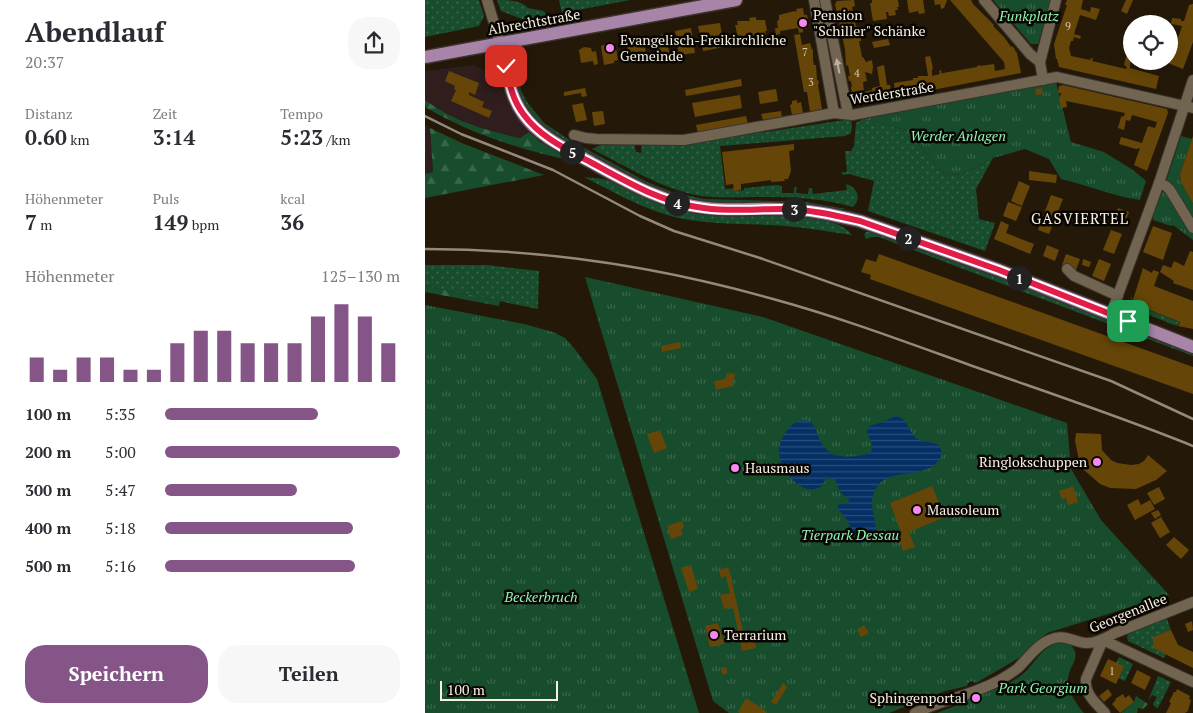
<!DOCTYPE html>
<html lang="de">
<head>
<meta charset="utf-8">
<style>
	:root { --surface:#fff; --page:#f7f7f7; --text:#2b2b33; --muted:#7c7c81; --accent:#865588 }
	body { margin:0; font-family:"PT Serif",serif; background:var(--page); color:var(--text); height:100vh; display:flex; flex-direction:column; font-size:19px; white-space:nowrap }
	* { box-sizing:border-box; margin:0 }
	p { font-size:16px; color:var(--muted) }
	.icon { flex:none; width:28px; height:28px; fill:none; stroke:currentColor; stroke-width:2; stroke-linecap:round; stroke-linejoin:round }
	.map { position:relative; flex:1; overflow:hidden }
	.sheet { display:flex; flex-direction:column; background:var(--surface); width:425px }
	.sheet>* { flex:none }
	.buttons { position:absolute; left:698px; top:15px; display:grid; gap:10px }
	.buttons a { display:grid; place-items:center; width:55px; height:55px; border-radius:50%; background:var(--surface); box-shadow:0 5px 20px #0002; font-size:25px }
	.scale { position:absolute; left:15px; bottom:12px; width:118px; box-sizing:border-box; padding-left:5px; border:2px solid #f6efe4; border-top:0; font-size:14px; line-height:18px; white-space:nowrap; color:#f6efe4; -webkit-text-stroke:4px #090602; paint-order:stroke }
	.pin { position:absolute; display:grid; place-items:center; width:42px; height:42px; color:#fff; margin:-21px; border-radius:10px; box-shadow:0 2px 8px #0006 }
	.km { position:absolute; width:25px; height:25px; margin:-12px; border-radius:50%; background:#222; color:#fff; font-size:14px; line-height:25px; text-align:center }
	.round { display:grid; place-items:center; flex:none; width:52px; height:52px; border-radius:20px; background:var(--page) }
	.overview { display:flex; align-items:center; justify-content:space-between; height:85px; padding:0 25px }
	h1 { font-size:28px; font-weight:600; line-height:38px }
	.figures { display:grid; grid-template-columns:repeat(3,1fr); gap:8px; height:85px; padding:5px 25px }
	.figures div { display:grid; align-content:center }
	.figures b { font-size:21px; font-weight:600 }
	.figures small { font-size:14px; font-weight:400 }
	.figures p { font-size:14px }
	.chart { height:140px; padding:10px 25px }
	.chart p { display:flex; justify-content:space-between }
	.chart svg { width:100%; height:90px; margin-top:5px; stroke:var(--accent); stroke-width:6 }
	.button { display:flex; gap:10px; margin-top:auto; padding:10px 25px }
	.button a { flex:1; height:58px; border-radius:20px; background:var(--accent); color:#fff; font-size:20px; font-weight:600; line-height:58px; text-align:center }
	.button a+a { background:var(--page); color:var(--text) }
	ul { padding:0 25px; list-style:none; font-size:16px }
	li { display:grid; grid-template-columns:80px 60px 1fr; align-items:center; height:38px }
	li i { height:12px; border-radius:6px; background:var(--accent) }
	main { display:flex; flex:1; min-height:0 }
	.map>svg:first-child { display:block }
</style>
</head>
<body>
<main>
<section class="sheet">
<div class="overview"><div><h1>Abendlauf</h1><p>20:37</p></div><a class="round"><svg class="icon" aria-label="share" viewBox="0 0 24 24"><path d="M12 15V3M7 8l5-5 5 5M5 13v7h14v-7"/></svg></a></div>
<div class="figures">
<div><p>Distanz</p><b>0.60<small> km</small></b></div>
<div><p>Zeit</p><b>3:14</b></div>
<div><p>Tempo</p><b>5:23<small> /km</small></b></div>
</div>
<div class="figures">
<div><p>Höhenmeter</p><b>7<small> m</small></b></div>
<div><p>Puls</p><b>149<small> bpm</small></b></div>
<div><p>kcal</p><b>36</b></div>
</div>
<div class="chart"><p><span>Höhenmeter</span>125–130 m</p>
<svg viewBox="0 0 160 44" preserveAspectRatio="none"><path d="M5 44V32M15 44V38M25 44V32M35 44V32M45 44V38M55 44V38M65 44V25M75 44V19M85 44V19M95 44V25M105 44V25M115 44V25M125 44V12M135 44V6M145 44V12M155 44V25"/></svg>
</div>
<ul>
<li><b>100 m</b>5:35<i style="width:65%"></i></li>
<li><b>200 m</b>5:00<i style="width:100%"></i></li>
<li><b>300 m</b>5:47<i style="width:56%"></i></li>
<li><b>400 m</b>5:18<i style="width:80%"></i></li>
<li><b>500 m</b>5:16<i style="width:81%"></i></li>
</ul>
<div class="button"><a>Speichern</a><a>Teilen</a></div>
</section>
<div class="map">
<svg width="768" height="713" viewBox="0 0 768 713">
	<defs>
		<pattern id="grass-dots" width="8" height="8" patternUnits="userSpaceOnUse" patternTransform="scale(1.25)"><rect width="8" height="8" fill="#174c2d"/><path d="M2 2h.1M6 6h.1" fill="none" stroke="#39664b" stroke-width="1.8" stroke-linecap="round"/></pattern>
		<pattern id="forest-firs" width="22" height="20" patternUnits="userSpaceOnUse" patternTransform="scale(1.25)"><rect width="22" height="20" fill="#174c2d"/><path d="M5 1l3.5 6h-7zM16 11l3.5 6h-7z" fill="#39664b"/></pattern>
		<pattern id="park-tufts" width="24" height="20" patternUnits="userSpaceOnUse" patternTransform="scale(1.25)"><rect width="24" height="20" fill="#174c2d"/><path d="M3 7l-1-3M5 7V3M7 7l1-3M15 17l-1-3M17 17v-4M19 17l1-3" fill="none" stroke="#39664b"/></pattern>
		<pattern id="water-rules" width="6" height="5" patternUnits="userSpaceOnUse" patternTransform="scale(1.25)"><rect width="6" height="5" fill="#043065"/><path d="M0 2.5h6" fill="none" stroke="#294e7b"/></pattern>
	</defs>
	<rect width="100%" height="100%" fill="#241909"/>
	<!-- commercial -->
	<g fill="#301d1d">
		<polygon points="49,65 70,75 89,114 104,132 95,138 50,127 10,108 0,100 0,71"/>
		<polygon points="0,125 5,128 8,173 0,174"/>
	</g>
	<!-- grass -->
	<g fill="url(#grass-dots)">
		<polygon points="0,0 54,0 59,16 54,26 0,37"/>
		<path d="M72,0C84,0 95,0 103,8L119,11L122,16L100,20L76,11Z"/>
		<polygon points="134,0 205,0 137,13"/>
		<path d="M88,62L91,63L96,90L102,102L119,123L143,139L222,182L247,192L279,199L381,202L421,209C406,210 391,205 376,204C337,201 297,208 259,199C225,191 193,170 163,153C142,141 120,132 105,112C94,99 89,79 88,62Z"/>
		<path d="M426,119L427,126L426,133L420,136L295,146L300,189L312,188L313,191L319,190V188L352,185L357,186V193H369V187H372L371,193L383,194L384,188H387L388,194L422,190L421,184C432,187 437,198 428,207C395,197 360,197 326,197C309,197 292,198 276,196C236,189 203,167 167,149L177,144L209,142L211,152L216,153L217,142H273Z"/>
		<polygon points="438,119 481,130 519,174 536,175 568,158 551,189 554,219 570,223 560,251 443,211 449,181 424,174 418,175 416,172 422,172 420,151 426,151 429,146 431,123"/>
		<path d="M159,177C167,178 177,178 185,181C201,185 218,198 234,204C255,212 276,215 298,216C329,218 407,208 427,235C400,231 372,226 344,225C309,223 276,225 242,215C213,206 186,191 159,177Z"/>
		<polygon points="441,232 447,232 578,279 768,353 768,356 454,237 447,237 441,239 439,234"/>
		<polygon points="0,265 62,265 114,271 113,309 0,286"/>
		<polygon points="706,297 707,297 706,303 754,322 752,326 706,308"/>
		<polygon points="738,617 742,619 746,630 728,638 728,648 741,654 739,658 703,641 702,636 705,631"/>
		<polygon points="694,657 708,664 700,681 693,678 699,666 691,663"/>
		<polygon points="733,676 746,682 733,708 730,707 728,704 732,697 727,695 723,701"/>
	</g>
	<!-- forest -->
	<g fill="url(#forest-firs)">
		<path d="M0,100C30,122 60,130 95,138L104,132L115,142L148,161C96,150 46,134 0,107Z"/>
		<polygon points="5,128 39,144 119,175 0,198 0,174 8,172"/>
		<polygon points="0,286 75,301 74,306 0,292"/>
		<polygon points="711,696 723,704 718,709 713,708 712,713 696,713 709,702"/>
	</g>
	<!-- park -->
	<g fill="url(#park-tufts)">
		<polygon points="568,0 626,0 613,44 606,44"/>
		<path d="M631,82L646,142L679,152L708,170L721,181L715,200C688,196 662,185 636,179L624,159L600,149L568,158L536,175L519,174L481,130L438,119Z"/>
		<path d="M756,136L767,139L755,174L756,182L768,204V240L748,225L746,226L728,220C727,210 731,202 737,194Z"/>
		<polygon points="160,277 338,317 642,423 646,469 676,520 744,595 622,633 594,658 551,683 546,681 543,683 542,686 520,691 464,713 304,713 288,701"/>
		<polygon points="0,305 99,324 128,332 140,338 149,348 172,379 274,713 0,713"/>
		<path d="M643,642C659,657 645,663 643,678C642,691 651,704 659,713H512L535,704L536,701C555,694 577,689 594,677C613,664 615,642 643,642Z"/>
	</g>
	<!-- water -->
	<path fill="url(#water-rules)" d="M470,416C483,418 483,430 491,438C500,445 520,438 516,457C513,460 511,464 508,466C491,478 458,468 449,492C443,508 453,520 450,534L446,540L436,543C426,535 425,518 413,510V506L415,503L423,504L424,500L415,492L410,479L402,478C399,481 398,485 395,487C378,498 356,470 354,455C352,442 366,416 383,421C392,424 392,437 397,444C400,448 404,452 408,455C420,457 434,458 446,452C449,444 444,439 442,432L444,426L458,422Z"/>
	<!-- building -->
	<g fill="#664608">
		<polygon points="429,0 430,6 427,7 431,26 433,26 434,30 431,31 433,38 436,37 436,41 434,41 437,57 438,57 441,62 447,60 448,67 447,74 440,72 442,81 438,82 439,92 447,90 447,88 455,86 452,67 459,65 462,85 465,85 466,92 448,95 449,100 433,104 432,106 428,103 426,87 427,87 426,81 424,81 423,76 425,76 423,65 421,66 420,49 410,4 412,1"/>
		<polygon points="447,0 473,0 474,7 472,7 473,10 470,10 471,15 464,16 463,12 461,12 462,19 448,21 445,3 447,3"/>
		<polygon points="482,0 498,0 500,13 494,14 493,11 484,13"/>
		<polygon points="509,0 522,0 519,8 516,9 515,4 510,5"/>
		<polygon points="525,0 546,0 548,4 569,25 568,26 579,37 586,47 587,46 590,49 589,49 592,53 596,73 471,97 469,83 488,80 488,78 493,78 493,76 503,76 500,57 505,56 506,59 508,69 507,69 507,76 515,74 514,71 516,70 517,74 518,73 552,67 552,66 555,65 555,66 569,64 570,71 580,69 579,62"/>
		<polygon points="642,0 658,0 656,9 665,12 666,7 675,9 671,20 655,15 649,34 656,36 655,39 649,37 648,41 646,41 644,48 646,56 665,60 666,58 668,58 667,61 701,69 702,67 699,65 703,49 706,49 705,68 734,76 731,89 634,67 632,59 631,59 629,44 642,5 640,5"/>
		<polygon points="701,0 708,0 702,14 696,11"/>
		<polygon points="767,4 768,4 768,42 758,69 738,61 744,61 744,56 747,55 750,45 744,43 745,36 750,37 752,41 757,26 746,24 747,18 756,19 756,21 759,21 764,5"/>
		<polygon points="378,8 379,15 382,15 384,25 381,25 382,28 378,29 378,32 374,33 373,28 355,31 355,34 351,35 350,28 353,28 352,21 354,20 354,15 370,11 372,12 371,9"/>
		<polygon points="331,17 331,20 340,20 342,31 340,31 342,41 335,43 335,40 316,43 315,36 313,37 310,25 313,25 312,21 325,21 324,18"/>
		<polygon points="295,23 299,47 278,51 273,26"/>
		<polygon points="266,28 270,53 254,55 250,31"/>
		<polygon points="237,34 240,36 243,43 245,62 239,63 238,58 233,59 229,46 229,39 235,37"/>
		<polygon points="375,34 377,45 385,43 387,50 388,49 388,60 389,65 391,65 392,80 394,81 393,85 397,109 385,112 382,92 379,92 369,35"/>
		<polygon points="213,37 215,38 215,42 219,42 222,58 205,62 201,41"/>
		<polygon points="463,39 465,45 449,48 447,42"/>
		<polygon points="188,42 189,48 191,48 193,60 189,61 189,63 179,65 176,46"/>
		<polygon points="159,47 166,48 167,52 171,51 173,64 169,65 168,61 156,63 154,50"/>
		<polygon points="24,71 54,83 50,95 44,92 44,95 59,102 57,107 67,111 64,118 26,101 31,90 29,89 30,86 20,81"/>
		<polygon points="316,79 317,86 261,96 260,90"/>
		<polygon points="638,85 742,109 743,113 722,171 709,165 715,148 711,149 694,144 696,137 717,143 723,126 730,128 732,122 707,115 705,121 701,120 699,130 693,128 696,117 699,116 700,113 641,101 642,107 636,108 634,100 636,93 633,93 634,86"/>
		<polygon points="160,88 162,96 157,97 156,93 139,96 139,92"/>
		<polygon points="617,88 618,94 611,95 610,89"/>
		<polygon points="351,89 353,101 335,104 333,92"/>
		<polygon points="315,95 317,108 270,117 267,103"/>
		<polygon points="372,100 372,103 376,102 378,113 367,115 365,105 367,104 367,101"/>
		<polygon points="158,103 162,120 151,122 147,105"/>
		<polygon points="178,111 180,124 169,126 167,112"/>
		<polygon points="356,111 357,117 338,120 336,114"/>
		<polygon points="321,116 323,124 273,133 271,125"/>
		<polygon points="768,136 768,204 756,182 755,174"/>
		<polygon points="369,144 369,150 364,151 366,171 363,179 359,179 360,181 346,182 346,180 316,184 316,190 309,191 308,184 301,185 297,152"/>
		<polygon points="604,171 632,175 631,183 604,180"/>
		<polygon points="594,181 605,186 597,206 586,201"/>
		<polygon points="626,195 638,199 624,234 613,230"/>
		<polygon points="583,202 597,207 591,221 578,216"/>
		<polygon points="693,208 704,212 699,225 688,221"/>
		<polygon points="576,221 584,225 581,233 609,244 605,254 569,239"/>
		<polygon points="728,226 747,233 738,260 718,252"/>
		<polygon points="686,230 697,234 689,254 678,250"/>
		<polygon points="622,245 634,250 630,261 618,256"/>
		<polygon points="765,251 768,252 768,290 748,283 749,281 735,272 738,265 746,268 749,261 759,266"/>
		<polygon points="454,254 768,367 768,394 445,279 446,275 436,272 441,259 451,262"/>
		<polygon points="641,254 655,259 651,270 637,265"/>
		<polygon points="658,259 666,262 664,267 657,265"/>
		<polygon points="674,259 686,264 679,281 667,276"/>
		<polygon points="718,268 727,273 728,270 734,272 729,286 768,301 768,329 753,326 755,322 707,303"/>
		<polygon points="255,342 256,348 237,352 236,346"/>
		<polygon points="302,373 310,374 308,386 291,390 289,381 300,379"/>
		<polygon points="235,430 242,448 229,453 222,434"/>
		<polygon points="651,433 676,434 677,450 686,460 692,463 706,465 714,464 719,461 723,455 742,471 731,480 711,489 685,488 675,484 659,470 654,460 650,441"/>
		<polygon points="507,486 520,517 484,532 490,547 478,551 473,536 477,535 465,503"/>
		<polygon points="648,486 653,502 643,505 641,498 637,500 634,491"/>
		<polygon points="734,487 740,499 729,505 722,493"/>
		<polygon points="713,499 716,505 725,500 730,509 710,520 702,505"/>
		<polygon points="733,510 736,515 730,519 726,513"/>
		<polygon points="736,517 745,532 735,538 726,523"/>
		<polygon points="257,521 259,528 256,529 258,535 246,539 242,526"/>
		<polygon points="749,537 764,550 756,559 741,545"/>
		<polygon points="266,565 273,589 264,592 256,568"/>
		<polygon points="303,567 308,582 307,582 320,640 329,638 331,648 317,651 308,607 299,609 295,595 305,593 301,576 296,578 294,570"/>
		<polygon points="767,621 768,630 763,632 760,624"/>
		<polygon points="293,623 299,644 285,647 280,626"/>
		<polygon points="439,625 444,633 436,637 432,630"/>
		<polygon points="746,630 753,645 768,652 768,668 728,648 728,637"/>
		<polygon points="683,659 699,666 691,684 675,676"/>
		<polygon points="301,667 303,673 297,675 296,668"/>
		<polygon points="712,670 726,677 720,690 706,683"/>
		<polygon points="358,683 362,687 351,705 346,702"/>
		<polygon points="683,689 687,695 679,702 674,696"/>
		<polygon points="752,689 765,696 764,699 766,700 763,711 760,713 741,713 746,703 744,702 749,692 751,692"/>
		<polygon points="698,694 700,698 704,695 709,702 695,713 687,704 691,700 690,699"/>
		<polygon points="321,698 342,712 341,713 315,713 313,712"/>
	</g>
	<g fill="none" stroke-linecap="round" stroke-linejoin="round">
		<defs>
			<g id="minor">
				<polyline points="62,0 75,43"/>
				<polyline points="389,0 409,113"/>
				<polyline points="400,0 423,114"/>
				<polyline points="559,0 605,54 615,62"/>
				<polyline points="618,80 615,62 631,0"/>
				<polyline points="149,135 161,138 171,139 259,140 409,113 427,115 632,77 768,108"/>
				<polyline points="734,183 741,186 745,190 768,228"/>
				<polyline points="642,269 649,276 693,296"/>
				<polyline points="686,314 734,183 768,80"/>
				<polyline points="678,640 768,682"/>
				<path d="M678,640L661,679C659,694 671,703 680,713"/>
				<path d="M490,713C517,700 547,695 573,681C580,677 587,673 593,668C602,659 612,645 624,640C641,633 647,642 661,643C671,644 682,637 690,633L768,602"/>
			</g>
			<g id="major">
				<path d="M75,43C82,67 83,93 98,114C114,137 142,149 166,162C202,182 239,204 281,208C306,211 331,208 356,209C383,209 409,215 435,221L574,270L768,347"/>
				<polyline points="0,57 311,0"/>
			</g>
		</defs>
		<!-- minor casing -->
		<use href="#minor" stroke="#3c342e" stroke-width="12"/>
		<!-- major casing -->
		<use href="#major" stroke="#3c342e" stroke-width="15"/>
		<!-- minor -->
		<use href="#minor" stroke="#716451" stroke-width="10"/>
		<!-- major -->
		<use href="#major" stroke="#a884a9" stroke-width="12"/>
		<!-- rail -->
		<g stroke="#938a7d" stroke-width="2.5">
			<polyline points="0,116 36,134 128,170 215,216 249,231 335,258 686,381 768,419"/>
			<path d="M0,249C117,249 235,267 348,299C414,317 478,341 542,364C618,391 694,416 768,446"/>
		</g>
	</g>
	<!-- one-way arrows -->
	<defs><path id="oneway-solid" d="M-6-.8H1V-3.2L6.5 0L1 3.2V.8H-6Z" transform="scale(1.25)"/></defs>
	<use fill="#bab0a2" href="#oneway-solid" transform="translate(413 66) rotate(-101)"/>
	<g fill="none" stroke-linecap="round" stroke-linejoin="round">
		<defs>
			<path id="route" d="M81,66C84,84 88,101 99,115C116,138 143,150 167,163C200,181 234,201 272,207C300,212 328,209 356,209C383,209 409,215 435,221L574,270L703,321"/>
		</defs>
		<!-- route casing -->
		<use href="#route" stroke="#fff" stroke-width="10"/>
		<!-- route -->
		<use href="#route" stroke="#e11d48" stroke-width="6"/>
	</g>
	<!-- markers -->
	<g fill="#f589ef" stroke="#090602" stroke-width="2">
		<circle cx="378" cy="23" r="5"/>
		<circle cx="185" cy="48" r="5"/>
		<circle cx="672" cy="462" r="5"/>
		<circle cx="310" cy="468" r="5"/>
		<circle cx="492" cy="510" r="5"/>
		<circle cx="289" cy="635" r="5"/>
		<circle cx="551" cy="698" r="5"/>
	</g>
	<g text-anchor="middle" stroke-width="5" stroke-linejoin="round" paint-order="stroke">
		<!-- number labels -->
		<g font-size="11" fill="#d2c5ad">
			<text x="643" y="30">9</text>
			<text x="380" y="56">7</text>
			<text x="432" y="77">4</text>
			<text x="386" y="86">3</text>
			<text x="687" y="675">1</text>
		</g>
		<!-- poi labels -->
		<g font-size="14" fill="#f6efe4" stroke="#090602" text-anchor="start">
			<text x="388" y="20">Pension<tspan x="388" dy="16">"Schiller" Schänke</tspan></text>
			<text x="195" y="45">Evangelisch-Freikirchliche<tspan x="195" dy="16">Gemeinde</tspan></text>
			<text x="662" y="467" text-anchor="end">Ringlokschuppen</text>
			<text x="320" y="473">Hausmaus</text>
			<text x="502" y="515">Mausoleum</text>
			<text x="299" y="640">Terrarium</text>
			<text x="541" y="703" text-anchor="end">Sphingenportal</text>
		</g>
		<!-- park labels -->
		<g font-size="14" font-style="italic" fill="#8ef5b3" stroke="#090602">
			<text x="604" y="21">Funkplatz</text>
			<text x="533" y="141">Werder Anlagen</text>
			<text x="425" y="540">Tierpark Dessau</text>
			<text x="116" y="602">Beckerbruch</text>
			<text x="618" y="693">Park Georgium</text>
		</g>
		<!-- street labels -->
		<g font-size="14" fill="#f6efe4" stroke="#090602">
			<text transform="translate(109 22) rotate(-10)" y="5">Albrechtstraße</text>
			<text transform="translate(467 93) rotate(-9)" y="5">Werderstraße</text>
			<text transform="translate(703 613) rotate(-22)" y="5">Georgenallee</text>
		</g>
		<!-- neighbourhood labels -->
		<g font-size="15" letter-spacing="1" fill="#f6efe4" stroke="#090602">
			<text x="655" y="224">GASVIERTEL</text>
		</g>
	</g>
</svg>
<div class="buttons">
<a><svg class="icon" aria-label="locate" viewBox="0 0 24 24"><circle cx="12" cy="12" r="6"/><path d="M12 2v4M12 18v4M2 12h4M18 12h4"/></svg></a>
</div>
<div class="scale">100 m</div>
<div class="pin" style="left:703px;top:321px;background:#1e9e55"><svg class="icon" aria-label="arrive" viewBox="0 0 24 24"><path d="M6 21V4h12l-3 4 3 4H6"/></svg></div>
<div class="pin" style="left:81px;top:66px;background:#d93025"><svg class="icon" aria-label="check" viewBox="0 0 24 24"><path d="M5 12l5 5 9-10"/></svg></div>
<b class="km" style="left:594px;top:278px">1</b>
<b class="km" style="left:483px;top:238px">2</b>
<b class="km" style="left:369px;top:209px">3</b>
<b class="km" style="left:252px;top:203px">4</b>
<b class="km" style="left:147px;top:152px">5</b>
</div>
</main>
</body>
</html>
